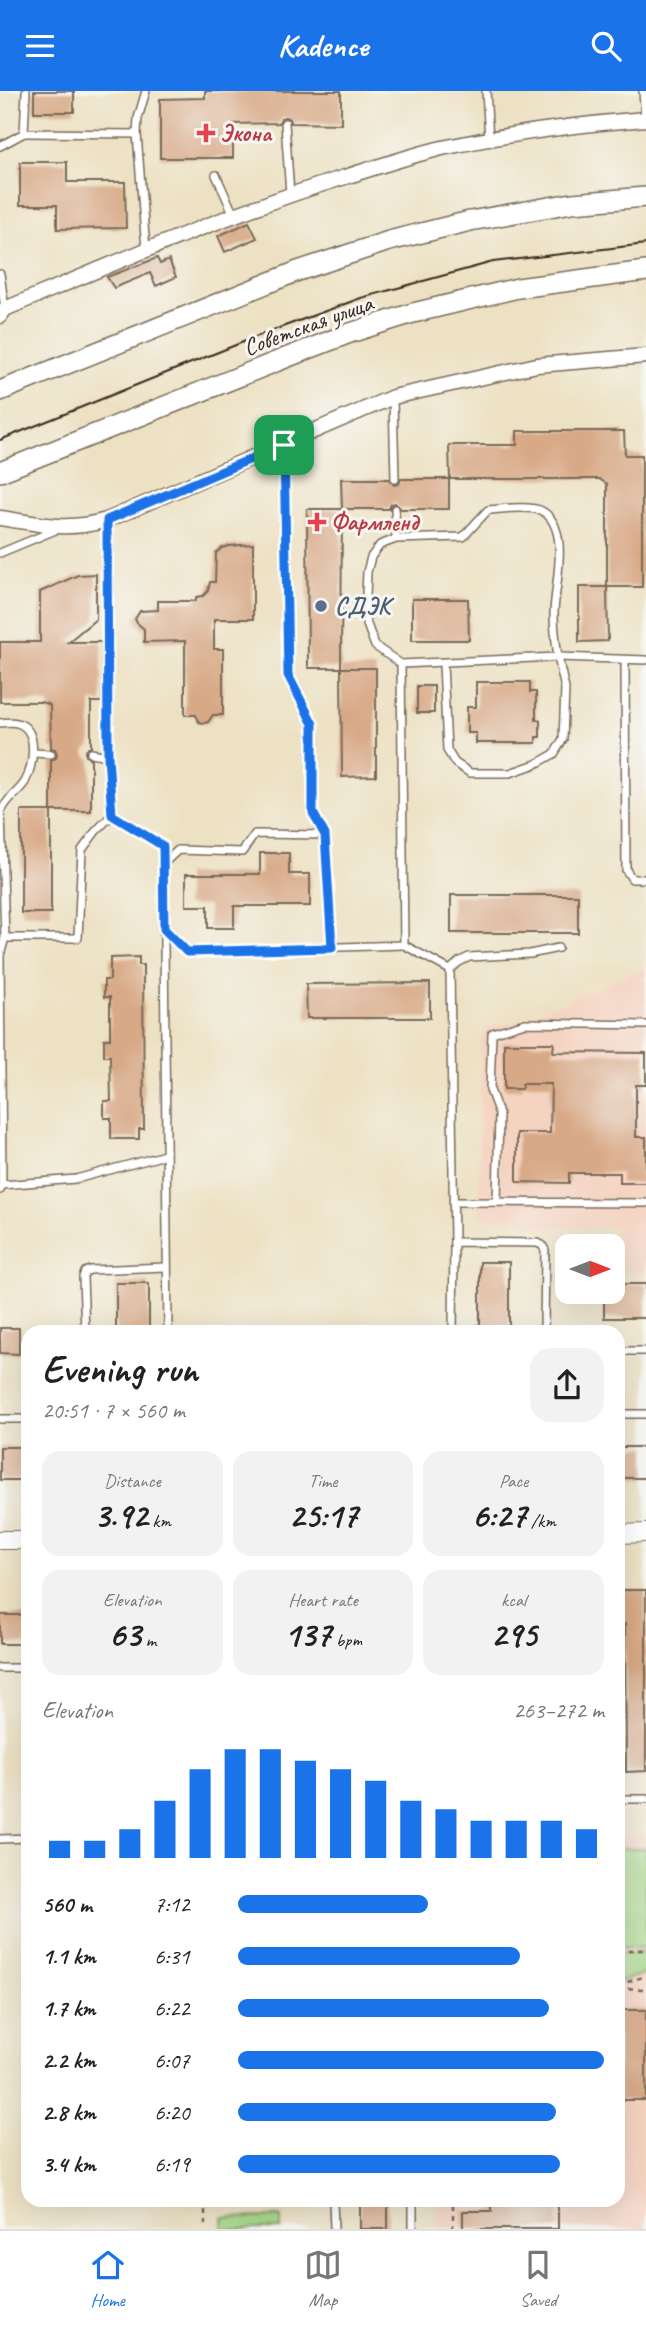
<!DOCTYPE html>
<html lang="en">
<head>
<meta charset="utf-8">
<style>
	:root { --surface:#fff; --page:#f2f2f2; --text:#222; --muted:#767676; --line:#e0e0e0; --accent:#1a73e8 }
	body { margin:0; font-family:Caveat,sans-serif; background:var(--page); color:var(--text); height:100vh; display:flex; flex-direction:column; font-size:26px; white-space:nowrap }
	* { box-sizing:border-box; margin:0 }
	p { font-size:23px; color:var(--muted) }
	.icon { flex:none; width:38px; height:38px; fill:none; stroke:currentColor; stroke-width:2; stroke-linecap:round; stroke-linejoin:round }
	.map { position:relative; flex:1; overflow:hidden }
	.drawer { position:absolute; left:21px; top:1234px; width:604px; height:882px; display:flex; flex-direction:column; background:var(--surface); border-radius:21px; box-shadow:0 7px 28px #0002 }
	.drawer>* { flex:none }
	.needle { width:46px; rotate:90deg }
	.tools { position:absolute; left:555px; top:1143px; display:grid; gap:14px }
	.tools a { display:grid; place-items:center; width:70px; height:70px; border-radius:14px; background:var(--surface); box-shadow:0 7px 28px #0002; font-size:35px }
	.pin { position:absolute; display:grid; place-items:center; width:60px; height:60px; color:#fff; margin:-30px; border-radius:14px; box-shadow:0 4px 10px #0006 }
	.round { display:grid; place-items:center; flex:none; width:74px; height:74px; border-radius:21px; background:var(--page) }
	.summary { display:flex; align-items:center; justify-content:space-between; height:119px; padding:0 21px }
	h1 { font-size:38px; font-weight:700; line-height:52px }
	.metrics { display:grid; grid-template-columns:repeat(3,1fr); gap:10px; height:119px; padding:7px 21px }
	.metrics div { display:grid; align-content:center; border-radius:18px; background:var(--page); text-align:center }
	.metrics b { font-size:35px; font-weight:700 }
	.metrics small { font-size:19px; font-weight:400 }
	.metrics p { font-size:19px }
	.chart { height:196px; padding:14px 21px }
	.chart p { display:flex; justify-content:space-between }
	.chart svg { width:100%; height:126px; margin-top:7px; stroke:var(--accent); stroke-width:6 }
	ul { padding:0 21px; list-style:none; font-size:23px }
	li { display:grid; grid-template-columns:112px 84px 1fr; align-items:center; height:52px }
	li i { height:18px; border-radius:9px; background:var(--accent) }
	header { display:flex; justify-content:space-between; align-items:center; height:91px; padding:0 21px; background:var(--accent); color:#fff; font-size:32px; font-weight:700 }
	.tab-bar { display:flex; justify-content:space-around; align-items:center; height:98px; border-top:2px solid var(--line); background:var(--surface); font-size:19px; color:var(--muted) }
	.tab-bar a { display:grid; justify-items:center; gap:4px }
	.tab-bar .selected { color:var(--accent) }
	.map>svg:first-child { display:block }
</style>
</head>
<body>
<header><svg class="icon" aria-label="menu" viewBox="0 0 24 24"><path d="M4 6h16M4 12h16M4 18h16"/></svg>Kadence<svg class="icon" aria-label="search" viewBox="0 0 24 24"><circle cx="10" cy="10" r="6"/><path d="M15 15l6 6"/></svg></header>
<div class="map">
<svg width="646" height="2138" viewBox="0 0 646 2138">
	<rect width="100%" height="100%" fill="#f6f6f2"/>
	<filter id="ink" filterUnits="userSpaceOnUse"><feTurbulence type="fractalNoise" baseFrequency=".0143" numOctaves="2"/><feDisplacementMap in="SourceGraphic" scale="14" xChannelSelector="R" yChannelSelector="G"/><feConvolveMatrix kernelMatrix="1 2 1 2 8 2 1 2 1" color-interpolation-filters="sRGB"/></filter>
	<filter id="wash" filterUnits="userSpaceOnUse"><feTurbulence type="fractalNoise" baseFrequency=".00686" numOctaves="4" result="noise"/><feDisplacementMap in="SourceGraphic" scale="28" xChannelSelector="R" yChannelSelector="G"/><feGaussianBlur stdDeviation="1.57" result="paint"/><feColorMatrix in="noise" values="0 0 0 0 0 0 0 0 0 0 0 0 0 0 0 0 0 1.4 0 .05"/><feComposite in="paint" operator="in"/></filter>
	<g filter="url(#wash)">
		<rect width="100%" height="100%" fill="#ede1c3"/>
		<!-- built -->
		<g fill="#f5d3c1">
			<polygon points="646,877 646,1182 616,1182 614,1174 615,1136 527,1136 520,1128 482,1127 478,1121 481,950 486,937 492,934 513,932"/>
			<polygon points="618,1745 646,1745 646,2138 436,2138 436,2109 618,2109"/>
		</g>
		<!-- green -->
		<g fill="#a4d786" stroke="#708052" stroke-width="2">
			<polygon points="618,1757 646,1757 646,1857 618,1856"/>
			<polygon points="618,1862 646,1862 646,1882 618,1891"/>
			<polygon points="281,2126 281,2138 223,2138 223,2127"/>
		</g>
		<g id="blocks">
			<!-- building -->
			<g fill="#d8a986">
				<rect x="34" y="0" width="40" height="21"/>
				<polygon points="205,0 341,0 341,33 291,32 290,28 285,26 281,27 279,32 233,33 233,67 160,67 160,8 205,7"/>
				<polygon points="20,71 67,71 67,91 125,91 126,137 57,138 57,114 20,114"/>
				<polygon points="249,131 257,147 225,161 218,145"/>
				<polygon points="157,167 160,173 169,169 176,186 156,195 150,182 114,197 107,186"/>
				<polygon points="517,340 624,340 625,364 642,364 642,496 607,496 607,393 599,388 450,388 449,354 517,354"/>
				<polygon points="341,388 389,388 394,394 399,393 401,388 449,388 449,418 401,418 395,412 391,413 389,418 342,418"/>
				<polygon points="307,418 342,418 341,577 308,577"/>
				<polygon points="253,453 253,528 214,528 214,558 223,558 223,624 213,624 208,631 204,632 199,631 196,624 185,624 185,550 144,551 144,538 137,532 135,528 140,520 158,519 158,510 196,510 196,506 203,505 208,500 210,491 215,491 216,462 222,457 229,455"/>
				<polygon points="96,483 96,528 68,551 102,551 102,611 91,611 91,656 87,658 85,662 87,666 91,668 91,720 51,720 51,669 56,667 57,663 55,658 51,657 50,614 41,611 0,611 0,551 40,551 40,501 78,484"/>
				<polygon points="579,496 607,496 608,550 579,551"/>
				<polygon points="412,508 468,508 469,549 412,549"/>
				<polygon points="341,577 376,577 376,685 342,686"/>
				<polygon points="476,591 530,591 530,601 536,601 536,629 540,629 540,646 536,646 536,652 476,652 476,642 467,642 467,616 476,616"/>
				<rect x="417" y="595" width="17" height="27"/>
				<rect x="21" y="720" width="30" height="102"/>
				<polygon points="260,762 289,762 289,783 310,783 310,815 234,815 234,837 208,837 208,815 186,815 186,783 260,783"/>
				<rect x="451" y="804" width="127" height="38"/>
				<polygon points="139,866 139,874 143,874 144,1038 139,1038 139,1048 111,1048 111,1027 104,1027 104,1010 111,1010 110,965 104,965 104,948 110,948 110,906 104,906 104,889 110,889 110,867"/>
				<polygon points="430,892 430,927 307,927 306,893"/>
				<polygon points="504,952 554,952 553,961 646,962 646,994 636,994 636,1046 646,1046 646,1092 620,1092 620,1082 569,1082 569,1092 517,1091 517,1042 550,1042 551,993 522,993 522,998 504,998"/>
				<rect x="480" y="1171" width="29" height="70"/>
				<rect x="116" y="1192" width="33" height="49"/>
				<polygon points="612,1193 646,1193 646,1227 604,1227 604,1200 612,1200"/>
				<polygon points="0,1237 19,1237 19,1263 0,1262"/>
				<rect x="0" y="1356" width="28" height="33"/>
				<rect x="618" y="1356" width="28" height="31"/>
				<polygon points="618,1499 646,1499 646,1680 626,1681 625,1533 618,1533"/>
				<rect x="0" y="1524" width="28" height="29"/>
				<rect x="618" y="1919" width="28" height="90"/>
				<rect x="360" y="2109" width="28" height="29"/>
				<polygon points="492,2109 558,2109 558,2138 463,2138 463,2120 492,2120"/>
			</g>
		</g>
	</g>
	<g filter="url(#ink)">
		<use href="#blocks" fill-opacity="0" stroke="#796a58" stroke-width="2"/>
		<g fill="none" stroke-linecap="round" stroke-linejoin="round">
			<defs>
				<g id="service">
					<polyline points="26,0 24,42 137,43"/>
					<polyline points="146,0 138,27 137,43 146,159"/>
					<polyline points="486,0 489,48"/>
					<polyline points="643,0 645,28"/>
					<polyline points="285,32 290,103"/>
					<polyline points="0,55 24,42"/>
					<polyline points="216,84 234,124"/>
					<polyline points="0,183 5,218 3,219"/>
					<polyline points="393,307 395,388"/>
					<polyline points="284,354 288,585 313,633 313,722 325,744 332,857"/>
					<path d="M395,418L396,448L380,454L371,466L367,481L365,528L375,555L401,573L558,566C556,552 554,537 554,523C554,496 572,437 542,420C531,414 501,418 488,419L463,446L396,448"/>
					<polyline points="107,429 109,665 112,724 163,755 168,1241"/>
					<polyline points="0,462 58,438"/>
					<polyline points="625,570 626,779 632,788 646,788"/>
					<polyline points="401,573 404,854 450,879 454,1151"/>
					<polyline points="443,573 447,659 455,672 470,682 510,682 536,673 554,663 563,648 565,598 558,566 646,569"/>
					<path d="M0,632C5,632 11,630 17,632C40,638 33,676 25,691C18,702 6,708 1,721L5,847"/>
					<polyline points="33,662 51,663"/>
					<polyline points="91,662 109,665"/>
					<polyline points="163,773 178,759 242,761 255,743 325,744"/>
					<polyline points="164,838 187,861 404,854"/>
					<polyline points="0,864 2,1094 0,1099"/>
					<polyline points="0,864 5,847 78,847 82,759 96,740 112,724"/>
					<polyline points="450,879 459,871 469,866 530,863 558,857"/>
					<polyline points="2,1094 76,1088 165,1064"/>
					<polyline points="454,1111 646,1112"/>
					<polyline points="497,1111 499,1023 490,999 492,942 525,932 646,934"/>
					<polyline points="85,1241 83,1186 85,1181 90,1179 166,1176"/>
					<polyline points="453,1241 454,1151 537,1152 542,1154 545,1159 544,1241"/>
					<polyline points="618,1260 646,1260"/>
					<polyline points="618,1323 646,1323"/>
					<polyline points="0,1328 28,1328"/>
					<polyline points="0,1577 28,1577"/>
					<polyline points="618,1708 646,1708"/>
					<polyline points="0,1748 28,1747"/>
					<polyline points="333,2109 334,2138"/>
					<polyline points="413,2109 413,2138"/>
				</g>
				<g id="minor">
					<path d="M0,225L5,218C117,171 229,122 345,86C377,76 409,65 442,57C509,43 578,33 646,28"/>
					<path d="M0,427C41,433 65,441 107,429L393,306L537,274L646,265"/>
				</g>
				<g id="tertiary">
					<polyline points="618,1443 646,1442"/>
					<polyline points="0,1449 28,1449"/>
				</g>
				<g id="secondary">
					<polyline points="0,300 298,180 389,150 470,130 572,112 646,106"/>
					<polyline points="0,381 288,266 350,242 413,222 518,197 646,180"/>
				</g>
			</defs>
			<!-- service casing -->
			<use href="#service" stroke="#796a58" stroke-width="10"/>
			<!-- minor casing -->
			<use href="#minor" stroke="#796a58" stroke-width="17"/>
			<!-- tertiary casing -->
			<use href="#tertiary" stroke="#796a58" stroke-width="20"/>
			<!-- secondary casing -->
			<use href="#secondary" stroke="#796a58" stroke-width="22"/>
			<!-- path -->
			<g stroke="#796a58" stroke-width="2.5" stroke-dasharray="5 5" stroke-linecap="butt">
				<polyline points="618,1859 646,1859"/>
				<polyline points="618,1894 646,1885"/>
				<polyline points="618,1897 646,1898"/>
				<polyline points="205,2109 205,2138"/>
				<polyline points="453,2138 453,2109"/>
			</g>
			<!-- service -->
			<use href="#service" stroke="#fff" stroke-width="7"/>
			<!-- minor -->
			<use href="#minor" stroke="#fff" stroke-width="14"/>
			<!-- tertiary -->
			<use href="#tertiary" stroke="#fff" stroke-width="18"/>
			<!-- secondary -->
			<use href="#secondary" stroke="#fff" stroke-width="19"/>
			<!-- tram -->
			<polyline stroke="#3b2a1e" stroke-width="2" points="0,349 263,243 361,207 493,171 646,153"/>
		</g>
	</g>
	<g fill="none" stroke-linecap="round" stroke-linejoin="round" filter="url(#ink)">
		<defs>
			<polygon id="route" points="284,354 288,584 313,633 313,722 325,744 332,857 187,861 164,838 163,755 112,724 108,665 107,429"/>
		</defs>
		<!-- route casing -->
		<use href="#route" stroke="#fff" stroke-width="14"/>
		<!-- route -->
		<use href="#route" stroke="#1a73e8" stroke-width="9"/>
	</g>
	<!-- markers -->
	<g fill="#e0444e" stroke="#f6f6f2" stroke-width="2.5">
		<path d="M202.5 31.5h7v7h7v7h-7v7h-7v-7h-7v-7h7z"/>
		<path d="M313.5 420.5h7v7h7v7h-7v7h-7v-7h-7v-7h7z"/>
	</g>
	<circle fill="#5c6f8a" stroke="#f6f6f2" stroke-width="2.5" cx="321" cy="515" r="7"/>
	<g text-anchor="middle" stroke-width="6" stroke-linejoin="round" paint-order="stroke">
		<!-- health labels -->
		<g font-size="24" font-weight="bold" fill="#be3a42" stroke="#f6f6f2" text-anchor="start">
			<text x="220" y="50">Экона</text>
			<text x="331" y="439">Фармленд</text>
		</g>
		<!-- street labels -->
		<g font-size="24" fill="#3b2a1e" stroke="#f6f6f2">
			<text transform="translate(308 234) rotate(-20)" y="8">Советская улица</text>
		</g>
		<!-- service labels -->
		<g font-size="24" font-weight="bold" fill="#4e5e75" stroke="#f6f6f2" text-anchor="start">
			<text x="335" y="523">СДЭК</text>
		</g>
	</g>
</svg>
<div class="tools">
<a><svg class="needle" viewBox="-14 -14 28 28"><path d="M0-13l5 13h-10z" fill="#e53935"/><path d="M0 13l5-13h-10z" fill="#767676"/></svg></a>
</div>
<div class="pin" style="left:284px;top:354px;background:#1e9e55"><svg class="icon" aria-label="arrive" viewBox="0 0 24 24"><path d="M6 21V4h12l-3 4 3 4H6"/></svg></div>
<section class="drawer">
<div class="summary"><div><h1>Evening run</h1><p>20:51 · 7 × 560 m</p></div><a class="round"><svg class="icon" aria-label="share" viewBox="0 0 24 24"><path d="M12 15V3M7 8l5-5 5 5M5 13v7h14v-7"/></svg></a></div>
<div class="metrics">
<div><p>Distance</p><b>3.92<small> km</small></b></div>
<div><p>Time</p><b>25:17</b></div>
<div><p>Pace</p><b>6:27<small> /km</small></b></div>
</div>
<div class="metrics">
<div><p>Elevation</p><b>63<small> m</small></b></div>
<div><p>Heart rate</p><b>137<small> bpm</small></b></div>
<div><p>kcal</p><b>295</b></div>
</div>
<div class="chart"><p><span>Elevation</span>263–272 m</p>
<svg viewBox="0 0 160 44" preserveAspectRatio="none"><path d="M5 44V38M15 44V38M25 44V34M35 44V24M45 44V13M55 44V6M65 44V6M75 44V10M85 44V13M95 44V17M105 44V24M115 44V27M125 44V31M135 44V31M145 44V31M155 44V34"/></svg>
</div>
<ul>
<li><b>560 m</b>7:12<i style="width:52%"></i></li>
<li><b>1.1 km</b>6:31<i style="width:77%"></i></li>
<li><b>1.7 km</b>6:22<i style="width:85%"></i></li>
<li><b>2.2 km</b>6:07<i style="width:100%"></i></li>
<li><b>2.8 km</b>6:20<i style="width:87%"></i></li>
<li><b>3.4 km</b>6:19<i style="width:88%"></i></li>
</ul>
</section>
</div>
<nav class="tab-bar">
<a class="selected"><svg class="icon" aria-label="home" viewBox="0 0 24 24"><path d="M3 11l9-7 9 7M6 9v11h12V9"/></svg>Home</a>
<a><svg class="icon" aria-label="map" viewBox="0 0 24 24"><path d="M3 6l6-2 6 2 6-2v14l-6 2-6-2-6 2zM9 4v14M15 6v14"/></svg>Map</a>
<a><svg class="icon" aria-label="saved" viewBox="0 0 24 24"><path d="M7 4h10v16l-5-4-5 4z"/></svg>Saved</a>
</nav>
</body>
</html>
